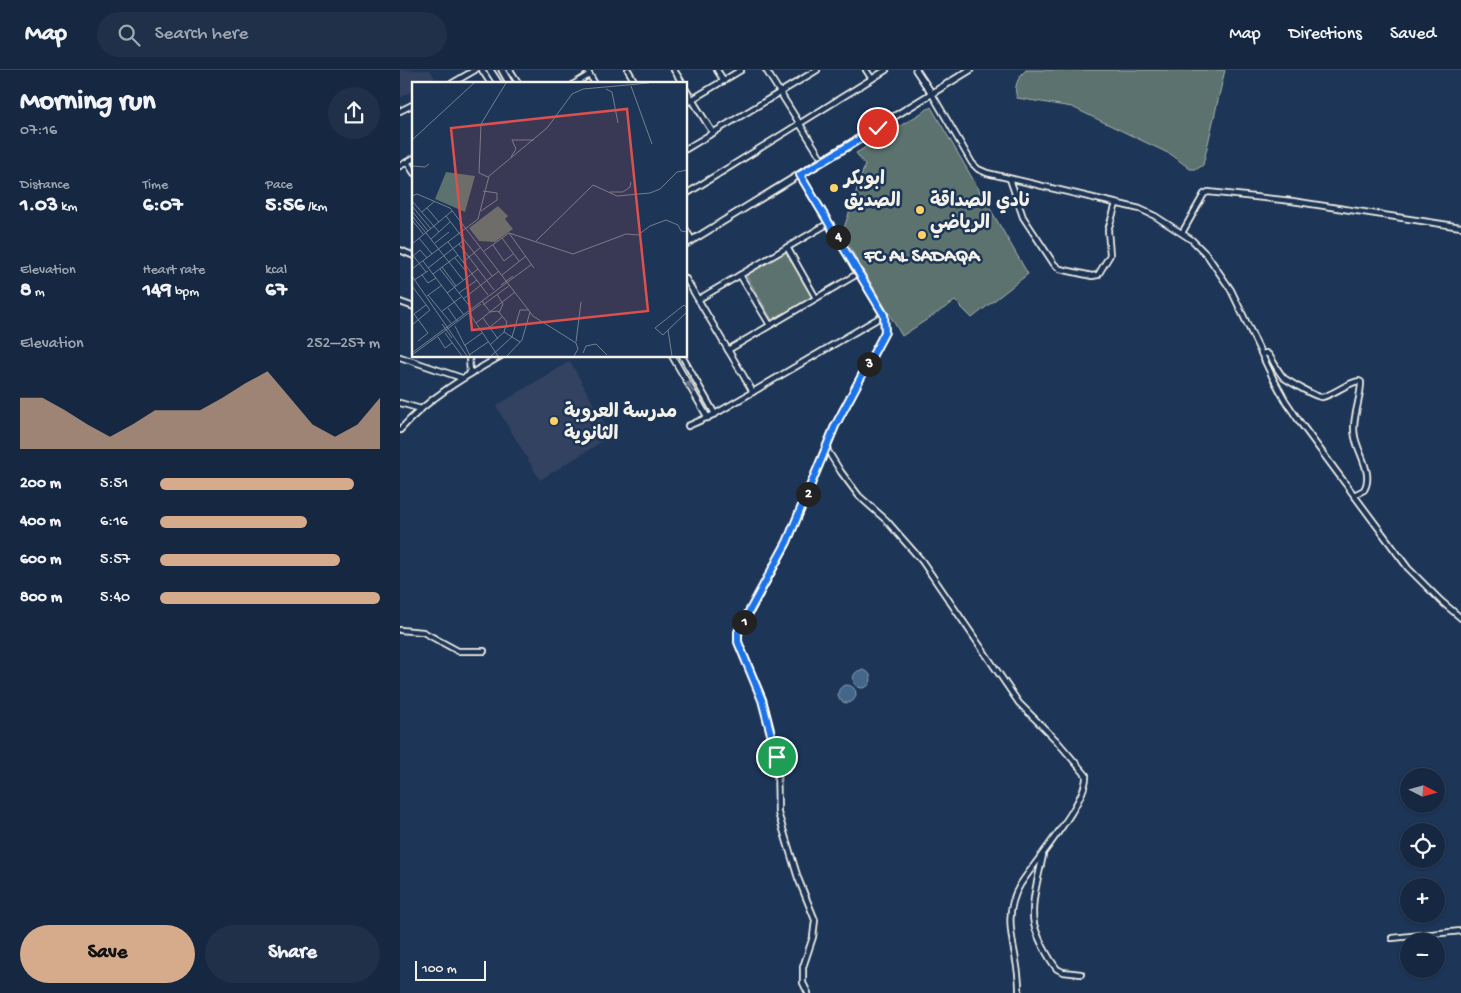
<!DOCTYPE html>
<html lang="en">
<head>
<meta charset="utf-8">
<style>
	:root { --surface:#162841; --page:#1f3048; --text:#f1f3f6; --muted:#9ea6b1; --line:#35445a; --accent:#d6ab8b }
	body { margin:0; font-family:"Gochi Hand","Playpen Sans Arabic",sans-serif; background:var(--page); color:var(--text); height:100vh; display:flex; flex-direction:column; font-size:19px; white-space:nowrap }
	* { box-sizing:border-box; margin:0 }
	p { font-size:16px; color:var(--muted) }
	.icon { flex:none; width:28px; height:28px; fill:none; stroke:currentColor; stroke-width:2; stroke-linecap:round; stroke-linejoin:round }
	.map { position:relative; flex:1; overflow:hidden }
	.panel { display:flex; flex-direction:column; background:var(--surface); width:400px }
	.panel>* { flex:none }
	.needle { width:32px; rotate:96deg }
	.buttons { position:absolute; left:1000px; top:698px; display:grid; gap:10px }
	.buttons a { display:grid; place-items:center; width:45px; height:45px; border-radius:50%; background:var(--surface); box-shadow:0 1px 4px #0004,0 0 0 1px var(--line); font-size:25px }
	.scale { position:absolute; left:15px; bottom:12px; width:71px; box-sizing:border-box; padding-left:5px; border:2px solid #f4f1e8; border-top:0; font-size:14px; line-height:18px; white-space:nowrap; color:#f4f1e8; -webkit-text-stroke:4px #1d3557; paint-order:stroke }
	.pin { position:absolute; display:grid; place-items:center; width:42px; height:42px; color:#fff; margin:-21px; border:2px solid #fff; border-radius:50%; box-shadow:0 1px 5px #0007 }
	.km { position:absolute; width:25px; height:25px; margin:-12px; border-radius:50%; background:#222; color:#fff; font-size:14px; line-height:25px; text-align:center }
	.round { display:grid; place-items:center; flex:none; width:52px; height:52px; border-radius:26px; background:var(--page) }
	.head { display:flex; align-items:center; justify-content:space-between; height:85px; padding:0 20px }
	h1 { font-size:28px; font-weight:700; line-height:38px }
	.metrics { display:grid; grid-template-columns:repeat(3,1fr); gap:8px; height:85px; padding:5px 20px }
	.metrics div { display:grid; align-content:center }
	.metrics b { font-size:21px; font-weight:700 }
	.metrics small { font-size:14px; font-weight:400 }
	.metrics p { font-size:14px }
	.chart { height:140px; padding:10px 20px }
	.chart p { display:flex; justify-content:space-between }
	.chart svg { width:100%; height:90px; margin-top:5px; fill:var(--accent); opacity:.7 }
	.button { display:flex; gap:10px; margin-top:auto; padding:10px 20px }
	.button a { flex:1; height:58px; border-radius:30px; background:var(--accent); color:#111; font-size:20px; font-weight:700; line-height:58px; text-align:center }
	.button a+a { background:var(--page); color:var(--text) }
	ul { padding:0 20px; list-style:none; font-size:16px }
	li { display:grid; grid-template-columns:80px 60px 1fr; align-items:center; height:38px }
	li i { height:12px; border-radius:6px; background:var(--accent) }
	header { display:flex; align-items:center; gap:30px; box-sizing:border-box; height:70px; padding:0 25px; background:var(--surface); border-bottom:1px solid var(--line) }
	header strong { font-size:24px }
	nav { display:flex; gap:28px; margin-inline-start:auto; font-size:18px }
	.search { width:350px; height:45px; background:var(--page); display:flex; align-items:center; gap:12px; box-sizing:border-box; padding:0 18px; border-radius:28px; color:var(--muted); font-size:19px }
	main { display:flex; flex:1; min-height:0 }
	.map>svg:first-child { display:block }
</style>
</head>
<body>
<header>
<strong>Map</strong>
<div class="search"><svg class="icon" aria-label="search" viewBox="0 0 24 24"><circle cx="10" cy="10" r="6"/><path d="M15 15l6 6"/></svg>Search here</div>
<nav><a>Map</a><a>Directions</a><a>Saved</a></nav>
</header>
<main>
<section class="panel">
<div class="head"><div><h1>Morning run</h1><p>07:16</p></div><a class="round"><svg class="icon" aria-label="share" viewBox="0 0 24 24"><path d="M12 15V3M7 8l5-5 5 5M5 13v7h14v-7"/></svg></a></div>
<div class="metrics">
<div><p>Distance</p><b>1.03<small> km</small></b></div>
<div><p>Time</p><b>6:07</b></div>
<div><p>Pace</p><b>5:56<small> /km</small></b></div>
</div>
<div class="metrics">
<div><p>Elevation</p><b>8<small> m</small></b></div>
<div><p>Heart rate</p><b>149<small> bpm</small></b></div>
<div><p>kcal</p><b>67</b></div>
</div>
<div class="chart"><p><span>Elevation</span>252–257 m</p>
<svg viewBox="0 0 160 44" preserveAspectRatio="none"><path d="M0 44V19L10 19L20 25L30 32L40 38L50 32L60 25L70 25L80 25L90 19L100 12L110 6L120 19L130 32L140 38L150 32L160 19V44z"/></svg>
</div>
<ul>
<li><b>200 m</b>5:51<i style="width:88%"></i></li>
<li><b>400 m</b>6:16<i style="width:67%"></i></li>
<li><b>600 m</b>5:57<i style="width:82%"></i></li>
<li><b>800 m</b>5:40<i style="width:100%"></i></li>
</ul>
<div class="button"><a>Save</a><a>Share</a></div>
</section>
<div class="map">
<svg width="1061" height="923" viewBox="0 0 1061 923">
	<rect width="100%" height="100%" fill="#1d3557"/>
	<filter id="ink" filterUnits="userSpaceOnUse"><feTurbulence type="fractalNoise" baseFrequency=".02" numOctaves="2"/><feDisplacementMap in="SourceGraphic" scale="10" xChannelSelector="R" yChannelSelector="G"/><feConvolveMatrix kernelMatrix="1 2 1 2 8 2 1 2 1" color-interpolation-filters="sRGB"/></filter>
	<g filter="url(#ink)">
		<!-- built -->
		<g fill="#334260">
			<polygon points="0,0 30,0 35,8 25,14 14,14 14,20 0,28"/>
			<polygon points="170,291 211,366 140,410 96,336"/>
		</g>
		<!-- green -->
		<g fill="#5b726e" stroke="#a8b2ab">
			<path d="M626,0H825L803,95L797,99H790L772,85L672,37L617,28C613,17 618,7 626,0Z"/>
			<polygon points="531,37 628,204 572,248 555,231 502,266 442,164 465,95 456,83"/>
			<polygon points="386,181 413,226 372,250 346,205"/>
		</g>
		<!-- water -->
		<g fill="#45668b" stroke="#8b9eb0">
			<circle cx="462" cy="609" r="9"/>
			<circle cx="447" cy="624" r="9"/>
		</g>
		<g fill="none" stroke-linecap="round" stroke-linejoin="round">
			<defs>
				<g id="street">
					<polyline points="82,0 91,14"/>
					<polyline points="110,0 119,14"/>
					<polyline points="187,0 195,14"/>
					<polyline points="228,0 236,14"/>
					<polyline points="274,0 283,14"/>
					<polyline points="317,0 324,11"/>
					<polyline points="366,0 423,91"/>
					<polyline points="466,0 472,9"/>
					<polyline points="51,14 75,0"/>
					<polyline points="174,14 189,5"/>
					<polyline points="286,20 313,63"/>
					<polyline points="532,24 572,93 578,99 587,103 740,139 755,146 792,170 807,185 831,220 873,308 885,330 899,351 1008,498 1041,531 1061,548"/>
					<polyline points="286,33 341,0"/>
					<polyline points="0,41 14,34"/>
					<polyline points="286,79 417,0"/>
					<polyline points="7,92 14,103"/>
					<polyline points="0,96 14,88"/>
					<polyline points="610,109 623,147 654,194 660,199 692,206 698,205 710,185 708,160 716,134"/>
					<polyline points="286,124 486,0"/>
					<polyline points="286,160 292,170"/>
					<polyline points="782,163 804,124 808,122 892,131 1061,157"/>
					<polyline points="387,177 416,228"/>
					<polyline points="0,180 14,186"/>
					<polyline points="286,209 353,322"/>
					<polyline points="299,229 340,205"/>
					<polyline points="0,232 14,237"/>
					<polyline points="370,255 340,205 429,153"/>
					<polyline points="328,280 459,203"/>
					<path d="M862,284L866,283L869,285C874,292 878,302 884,308C890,312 917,328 922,327C935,324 946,313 959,311L961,312C961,330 951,350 955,367C958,383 974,404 964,420L954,425"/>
					<polyline points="69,286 70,304"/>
					<polyline points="272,286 308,348"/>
					<polyline points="282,286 315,344"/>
					<polyline points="0,287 62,308"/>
					<polyline points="0,333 21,339"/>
					<polyline points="288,356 315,344 484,245 400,105"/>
					<path d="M0,360C28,328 64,307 101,286"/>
					<path d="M426,378L441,402L459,426L486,450L522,491L619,633L656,670L686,705C688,731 635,791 620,815C598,852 621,885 619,923"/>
					<polyline points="0,560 23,562 58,581 84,581"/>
					<path d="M643,785C639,806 630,832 634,854C637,867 649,889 657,899L663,902L681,904"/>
					<polyline points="992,868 1061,861"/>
					<polyline points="408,923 403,913 403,897 413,867 415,850 398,808 378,743 377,687 363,630 338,572 338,565 387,473 435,356 485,262 484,245"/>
				</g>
				<g id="secondary">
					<polyline points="90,0 99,14"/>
					<polyline points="102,0 110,14"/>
					<polyline points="516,0 532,24"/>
					<polyline points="286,174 570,0"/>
				</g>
			</defs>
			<!-- street casing -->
			<use href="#street" stroke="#f4f1e8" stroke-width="8"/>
			<!-- secondary casing -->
			<use href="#secondary" stroke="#f4f1e8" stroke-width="9"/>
			<!-- street -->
			<use href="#street" stroke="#1d3557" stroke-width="4.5"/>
			<!-- secondary -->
			<use href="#secondary" stroke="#1d3557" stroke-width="5.5"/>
		</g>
		<!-- one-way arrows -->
		<defs><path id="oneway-solid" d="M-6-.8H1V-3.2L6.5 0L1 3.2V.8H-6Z" transform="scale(1.25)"/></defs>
		<use fill="#68778a" href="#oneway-solid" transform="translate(290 317) rotate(-120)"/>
	</g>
	<g fill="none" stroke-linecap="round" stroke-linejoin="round" filter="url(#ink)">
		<defs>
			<polyline id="route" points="377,687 362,630 338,572 338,562 387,472 435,356 485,262 484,245 400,105 478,58"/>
		</defs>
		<!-- route casing -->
		<use href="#route" stroke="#fff" stroke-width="10"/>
		<!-- route -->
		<use href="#route" stroke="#1a73e8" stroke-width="6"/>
	</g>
	<!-- markers -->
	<g fill="#ffd166" stroke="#1d3557" stroke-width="2">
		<circle cx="434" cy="118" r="5"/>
		<circle cx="520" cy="140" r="5"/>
		<circle cx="522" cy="165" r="5"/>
		<circle cx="154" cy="351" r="5"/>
	</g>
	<g text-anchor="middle" stroke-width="5" stroke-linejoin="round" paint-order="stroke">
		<!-- poi labels -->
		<g font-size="19" font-weight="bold" fill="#f4f1e8" stroke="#1d3557" text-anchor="start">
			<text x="444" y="114">ابوبكر<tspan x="444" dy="22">الصديق</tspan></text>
			<text x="530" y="136">نادي الصداقة<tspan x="530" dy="22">الرياضي</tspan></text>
			<text x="522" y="191" text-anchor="middle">FC AL SADAQA</text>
			<text x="164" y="347">مدرسة العروبة<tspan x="164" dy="22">الثانوية</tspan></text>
		</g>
	</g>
	<!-- overview -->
	<g transform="translate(12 12)">
		<rect width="275" height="275" fill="#1d3557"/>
		<path d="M34,90L63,94L53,130L23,117ZM86,124L96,134L93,137L101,147L83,160L67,159L57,146Z" fill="#5b726e"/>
		<path fill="none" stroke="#738091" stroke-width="1" d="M219,4L240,62M194,7L200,10L206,41M0,58L62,1M99,75L104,67L100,58H122M0,84L13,85L17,82M76,95L67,91L69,42L94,1M198,110H211L218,105L219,100M0,114L5,112L38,126L121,234L164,261L166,267L162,274M0,119L27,150M0,124L19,147M15,126L27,140M0,129L16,149M69,129L85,118V111L71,109M10,130L23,119M0,134L14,151M34,134L80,194M0,138L12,153M14,151L51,198M97,151L161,172L214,152L226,153L238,144L254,138L266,143L269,149L275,150M7,156L20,172M90,156L107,179M19,157L38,140M124,159L181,103L205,114L238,111L248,107L265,90L275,88M36,160L76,213M23,161L37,150M0,162L40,129M47,162L82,208M81,163L92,179L101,172M72,169L97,151L122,186M0,172L14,190M1,174L8,168L15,176M43,176L53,188M11,179L52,233M51,180L69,165M30,185L44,204M16,186L52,158M0,187L66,137L77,94L135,46L160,12L171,7L237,1M28,187L59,226M21,192L46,173M10,193L16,201L24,196M90,193L114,174M0,194L55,274M2,198L16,189M89,203L101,194M0,204L18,228L0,243M35,211L66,187M47,211L65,198M85,212L91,222L87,231M16,213L39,241M15,214L30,203M51,217L87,189M70,219L78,230L86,229L95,240L92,250L78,263M71,223L98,203M36,226L45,239M29,230L49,215M58,232L86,274M71,236L86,257M64,241L103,210M30,242L40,256M43,244L53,264M78,245L90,235M256,248L251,253L243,246L272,223L275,226M92,250L108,260M33,251L50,274M26,255L33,266L40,261M6,259L16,251L2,232L14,223M164,260L169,220M0,271L120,182M171,271L174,264L184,262L195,273M0,273L69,222M57,273L76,260M58,274L53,263L70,251M79,274L100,255L108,228H117M95,274L110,258L118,230M260,274L256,248L275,230"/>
		<path fill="#dc504e" fill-opacity="0.15" stroke="#dc504e" stroke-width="2.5" d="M215,27L236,229L60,248L39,46Z"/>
		<rect width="275" height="275" fill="none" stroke="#f4f1e8" stroke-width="2.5"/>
	</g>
</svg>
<div class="buttons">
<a><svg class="needle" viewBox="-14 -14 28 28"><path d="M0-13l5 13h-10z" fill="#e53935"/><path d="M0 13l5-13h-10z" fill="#9ea6b1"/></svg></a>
<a><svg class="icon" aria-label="locate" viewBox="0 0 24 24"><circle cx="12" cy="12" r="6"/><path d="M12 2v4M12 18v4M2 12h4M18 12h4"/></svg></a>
<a>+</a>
<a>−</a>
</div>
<div class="scale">100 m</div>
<div class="pin" style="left:377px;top:687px;background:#1e9e55"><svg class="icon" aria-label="arrive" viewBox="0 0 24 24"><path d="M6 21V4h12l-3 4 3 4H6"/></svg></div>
<div class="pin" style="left:478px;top:58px;background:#d93025"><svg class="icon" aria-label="check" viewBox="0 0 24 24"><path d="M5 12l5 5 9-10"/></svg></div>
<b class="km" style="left:344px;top:552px">1</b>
<b class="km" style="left:408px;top:424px">2</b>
<b class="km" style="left:469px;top:294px">3</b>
<b class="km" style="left:438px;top:167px">4</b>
</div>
</main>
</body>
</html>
